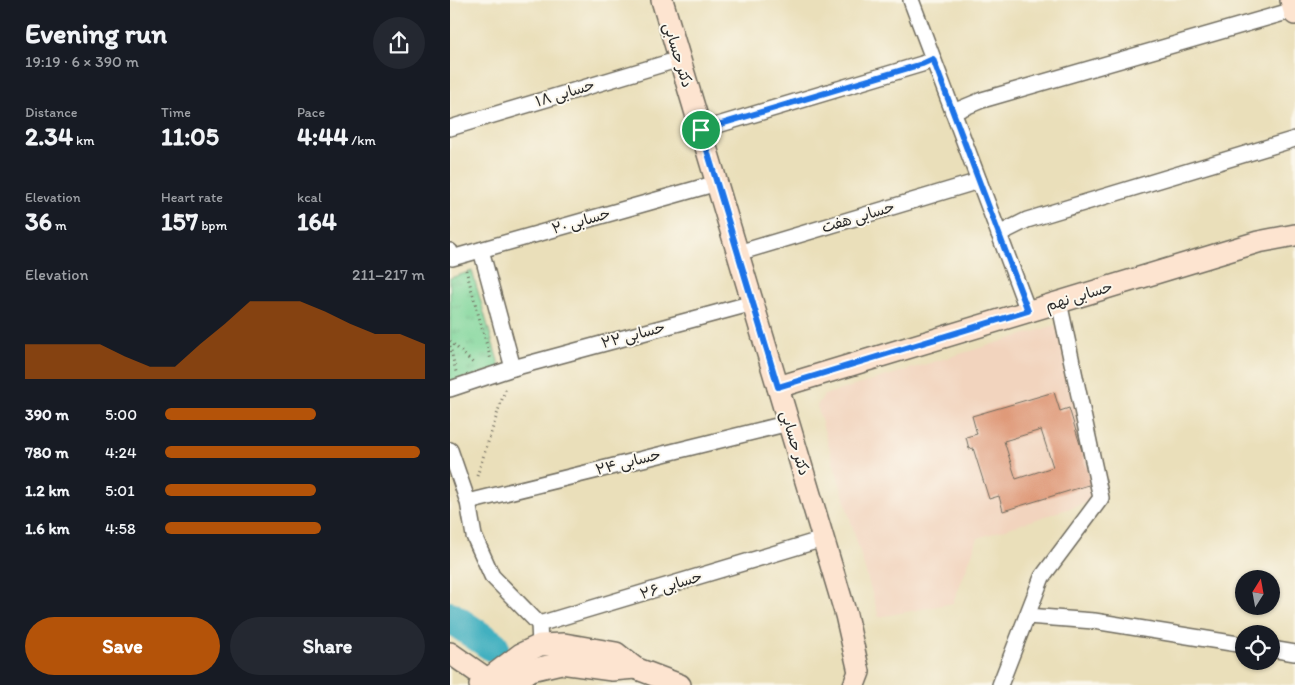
<!DOCTYPE html>
<html lang="en">
<head>
<meta charset="utf-8">
<style>
	:root { --surface:#171b24; --page:#242831; --text:#f1f3f6; --muted:#9ea1a6; --accent:#b45309 }
	body { margin:0; font-family:Itim,"Playpen Sans Arabic",sans-serif; background:var(--page); color:var(--text); height:100vh; display:flex; flex-direction:column; font-size:19px; white-space:nowrap }
	* { box-sizing:border-box; margin:0 }
	p { font-size:16px; color:var(--muted) }
	.icon { flex:none; width:28px; height:28px; fill:none; stroke:currentColor; stroke-width:2; stroke-linecap:round; stroke-linejoin:round }
	.map { position:relative; flex:1; overflow:hidden }
	.sheet { display:flex; flex-direction:column; background:var(--surface); width:450px }
	.sheet>* { flex:none }
	.needle { width:32px; rotate:11deg }
	.fabs { position:absolute; left:785px; top:570px; display:grid; gap:10px }
	.fabs a { display:grid; place-items:center; width:45px; height:45px; border-radius:50%; background:var(--surface); box-shadow:0 1px 4px #0004; font-size:25px }
	.pin { position:absolute; display:grid; place-items:center; width:42px; height:42px; color:#fff; margin:-21px; border:2px solid #fff; border-radius:50%; box-shadow:0 1px 5px #0007 }
	.round { display:grid; place-items:center; flex:none; width:52px; height:52px; border-radius:26px; background:var(--page) }
	.head { display:flex; align-items:center; justify-content:space-between; height:85px; padding:0 25px }
	h1 { font-size:28px; font-weight:800; line-height:38px }
	.figures { display:grid; grid-template-columns:repeat(3,1fr); gap:8px; height:85px; padding:5px 25px }
	.figures div { display:grid; align-content:center }
	.figures b { font-size:25px; font-weight:800 }
	.figures small { font-size:14px; font-weight:400 }
	.figures p { font-size:14px }
	.chart { height:140px; padding:10px 25px }
	.chart p { display:flex; justify-content:space-between }
	.chart svg { width:100%; height:90px; margin-top:5px; fill:var(--accent); opacity:.7 }
	.cta { display:flex; gap:10px; margin-top:auto; padding:10px 25px }
	.cta a { flex:1; height:58px; border-radius:30px; background:var(--accent); color:#fff; font-size:20px; font-weight:800; line-height:58px; text-align:center }
	.cta a+a { background:var(--page); color:var(--text) }
	ul { padding:0 25px; list-style:none; font-size:16px }
	li { display:grid; grid-template-columns:80px 60px 1fr; align-items:center; height:38px }
	li i { height:12px; border-radius:6px; background:var(--accent) }
	main { display:flex; flex:1; min-height:0 }
	.map>svg:first-child { display:block }
</style>
</head>
<body>
<main>
<section class="sheet">
<div class="head"><div><h1>Evening run</h1><p>19:19 · 6 × 390 m</p></div><a class="round"><svg class="icon" aria-label="share" viewBox="0 0 24 24"><path d="M12 15V3M7 8l5-5 5 5M5 13v7h14v-7"/></svg></a></div>
<div class="figures">
<div><p>Distance</p><b>2.34<small> km</small></b></div>
<div><p>Time</p><b>11:05</b></div>
<div><p>Pace</p><b>4:44<small> /km</small></b></div>
</div>
<div class="figures">
<div><p>Elevation</p><b>36<small> m</small></b></div>
<div><p>Heart rate</p><b>157<small> bpm</small></b></div>
<div><p>kcal</p><b>164</b></div>
</div>
<div class="chart"><p><span>Elevation</span>211–217 m</p>
<svg viewBox="0 0 160 44" preserveAspectRatio="none"><path d="M0 44V27L10 27L20 27L30 27L40 33L50 38L60 38L70 27L80 17L90 6L100 6L110 6L120 11L130 17L140 22L150 22L160 27V44z"/></svg>
</div>
<ul>
<li><b>390 m</b>5:00<i style="width:58%"></i></li>
<li><b>780 m</b>4:24<i style="width:98%"></i></li>
<li><b>1.2 km</b>5:01<i style="width:58%"></i></li>
<li><b>1.6 km</b>4:58<i style="width:60%"></i></li>
</ul>
<div class="cta"><a>Save</a><a>Share</a></div>
</section>
<div class="map">
<svg width="845" height="685" viewBox="0 0 845 685">
	<defs>
		<pattern id="park-tufts" width="24" height="20" patternUnits="userSpaceOnUse" patternTransform="scale(1.25)"><rect width="24" height="20" fill="#7ed59a"/><path d="M3 7l-1-3M5 7V3M7 7l1-3M15 17l-1-3M17 17v-4M19 17l1-3" fill="none" stroke="#6db785"/></pattern>
	</defs>
	<rect width="100%" height="100%" fill="#fbf7ec"/>
	<filter id="ink" filterUnits="userSpaceOnUse"><feTurbulence type="fractalNoise" baseFrequency=".02" numOctaves="2"/><feDisplacementMap in="SourceGraphic" scale="10" xChannelSelector="R" yChannelSelector="G"/><feConvolveMatrix kernelMatrix="1 2 1 2 8 2 1 2 1" color-interpolation-filters="sRGB"/></filter>
	<filter id="wash" filterUnits="userSpaceOnUse"><feTurbulence type="fractalNoise" baseFrequency=".0096" numOctaves="4" result="noise"/><feDisplacementMap in="SourceGraphic" scale="20" xChannelSelector="R" yChannelSelector="G"/><feGaussianBlur stdDeviation="1.12" result="paint"/><feColorMatrix in="noise" values="0 0 0 0 0 0 0 0 0 0 0 0 0 0 0 0 0 1.4 0 .05"/><feComposite in="paint" operator="in"/></filter>
	<g filter="url(#wash)">
		<rect width="100%" height="100%" fill="#eadfba"/>
		<!-- built -->
		<polygon fill="#f2d4be" points="606,325 651,498 528,538 503,603 429,617 367,406 374,395"/>
		<!-- park -->
		<polygon fill="url(#park-tufts)" stroke="#548062" points="22,271 50,368 0,382 0,278"/>
		<g fill="none" stroke-linecap="round" stroke-linejoin="round">
			<!-- river -->
			<polyline stroke="#42b0c0" stroke-width="32" points="0,617 43,646"/>
		</g>
		<g id="blocks">
			<!-- building -->
			<path fill="#df9a79" fill-rule="evenodd" d="M604,392L610,411L619,408L642,484L553,511L549,496L539,499L523,448L519,449L516,437L527,434L522,416ZM591,430L603,467L566,479L554,441Z"/>
		</g>
	</g>
	<g filter="url(#ink)">
		<use href="#blocks" fill-opacity="0" stroke="#6e6a5d" stroke-width="1"/>
		<g fill="none" stroke-linecap="round" stroke-linejoin="round">
			<defs>
				<g id="street">
					<polyline points="461,0 578,311"/>
					<polyline points="503,112 532,100 844,10"/>
					<polyline points="0,128 230,59"/>
					<polyline points="251,130 472,64 483,59"/>
					<polyline points="549,234 577,220 845,139"/>
					<polyline points="31,250 63,368"/>
					<polyline points="0,251 2,258 267,183"/>
					<polyline points="288,253 529,181"/>
					<polyline points="0,389 63,368 303,303"/>
					<polyline points="0,450 18,502 24,536 42,576 89,624"/>
					<polyline points="18,502 339,423"/>
					<polyline points="577,616 644,621 794,645"/>
					<polyline points="90,645 89,624 373,539"/>
					<polyline points="821,649 845,653"/>
					<polyline points="550,685 592,577 651,498 609,302"/>
				</g>
				<g id="secondary">
					<polyline points="212,0 396,615 409,672 404,685"/>
					<polyline points="841,0 845,14"/>
					<polyline points="328,387 808,242 845,235"/>
					<polyline points="0,653 46,685"/>
					<polyline points="30,685 71,654 90,645 114,644 166,653 185,668 230,685"/>
					<polyline points="60,685 81,670 111,663 162,670 185,668"/>
				</g>
			</defs>
			<!-- street casing -->
			<use href="#street" stroke="#6e6a5d" stroke-width="18"/>
			<!-- secondary casing -->
			<use href="#secondary" stroke="#6e6a5d" stroke-width="24"/>
			<!-- path -->
			<g stroke="#6e6a5d" stroke-width="3" stroke-dasharray="1 4" stroke-linecap="butt">
				<polyline points="16,270 41,360"/>
				<polyline points="0,341 24,364"/>
				<polyline points="0,346 6,372"/>
				<polyline points="27,476 56,387"/>
			</g>
			<!-- street -->
			<use href="#street" stroke="#fff" stroke-width="15"/>
			<!-- secondary -->
			<use href="#secondary" stroke="#fde4d0" stroke-width="21"/>
		</g>
	</g>
	<g fill="none" stroke-linecap="round" stroke-linejoin="round" filter="url(#ink)">
		<defs>
			<polygon id="route" points="483,59 578,311 328,387 251,130 472,64"/>
		</defs>
		<!-- route casing -->
		<use href="#route" stroke="#fff" stroke-width="10"/>
		<!-- route -->
		<use href="#route" stroke="#1a73e8" stroke-width="6"/>
	</g>
	<g text-anchor="middle" stroke-width="4" stroke-linejoin="round" paint-order="stroke">
		<!-- street labels -->
		<g font-size="15" fill="#2b2b2b" stroke="#fbf7ec">
			<text transform="translate(228 55) rotate(73)" y="5">دکتر حسابی</text>
			<text transform="translate(115 93) rotate(-17)" y="5">حسابی ۱۸</text>
			<text transform="translate(408 217) rotate(-17)" y="5">حسابی هفت</text>
			<text transform="translate(131 221) rotate(-16)" y="5">حسابی ۲۰</text>
			<text transform="translate(629 296) rotate(-17)" y="5">حسابی نهم</text>
			<text transform="translate(183 335) rotate(-15)" y="5">حسابی ۲۲</text>
			<text transform="translate(345 443) rotate(73)" y="5">دکتر حسابی</text>
			<text transform="translate(178 462) rotate(-14)" y="5">حسابی ۲۴</text>
			<text transform="translate(221 585) rotate(-17)" y="5">حسابی ۲۶</text>
		</g>
	</g>
</svg>
<div class="fabs">
<a><svg class="needle" viewBox="-14 -14 28 28"><path d="M0-13l5 13h-10z" fill="#e53935"/><path d="M0 13l5-13h-10z" fill="#9ea1a6"/></svg></a>
<a><svg class="icon" aria-label="locate" viewBox="0 0 24 24"><circle cx="12" cy="12" r="6"/><path d="M12 2v4M12 18v4M2 12h4M18 12h4"/></svg></a>
</div>
<div class="pin" style="left:251px;top:130px;background:#1e9e55"><svg class="icon" aria-label="arrive" viewBox="0 0 24 24"><path d="M6 21V4h12l-3 4 3 4H6"/></svg></div>
</div>
</main>
</body>
</html>
